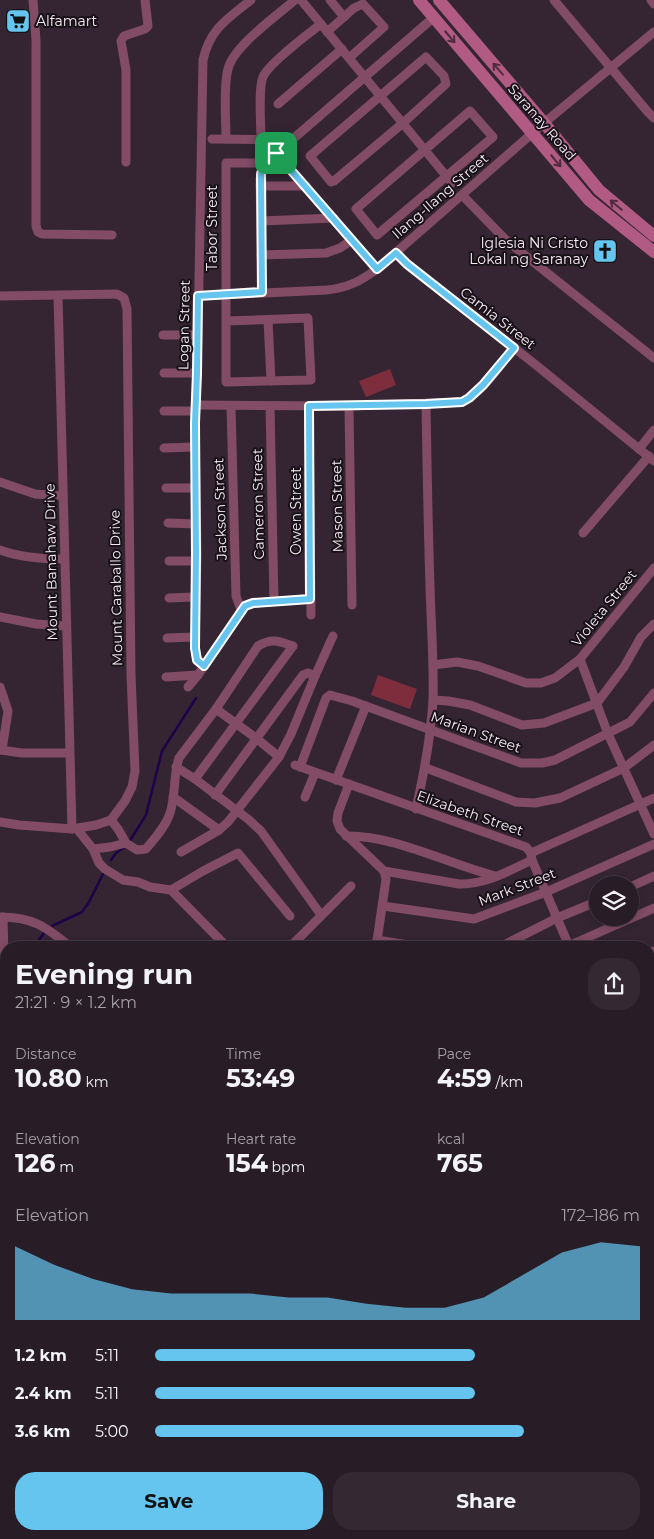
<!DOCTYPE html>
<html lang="en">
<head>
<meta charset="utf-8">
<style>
	:root { --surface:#281c26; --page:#342932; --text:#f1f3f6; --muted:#a5a1a7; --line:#443a43; --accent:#65c5ee }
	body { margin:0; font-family:Montserrat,sans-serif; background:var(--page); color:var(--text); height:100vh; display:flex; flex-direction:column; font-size:19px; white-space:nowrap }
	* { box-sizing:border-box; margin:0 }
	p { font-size:16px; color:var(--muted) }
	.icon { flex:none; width:28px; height:28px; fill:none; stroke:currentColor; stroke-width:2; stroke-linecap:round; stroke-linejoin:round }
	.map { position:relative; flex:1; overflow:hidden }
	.sheet { position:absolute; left:0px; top:941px; width:655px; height:599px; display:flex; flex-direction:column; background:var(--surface); border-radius:20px 20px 0 0; box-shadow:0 2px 8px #0003,0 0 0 1px var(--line) }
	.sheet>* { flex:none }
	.fabs { position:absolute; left:589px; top:876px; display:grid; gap:10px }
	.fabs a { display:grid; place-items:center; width:50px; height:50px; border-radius:50%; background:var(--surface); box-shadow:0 2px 8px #0003,0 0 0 1px var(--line); font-size:25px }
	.pin { position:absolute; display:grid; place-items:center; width:42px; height:42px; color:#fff; margin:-21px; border-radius:10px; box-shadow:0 2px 8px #0006 }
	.round { display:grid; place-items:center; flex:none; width:52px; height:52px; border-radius:20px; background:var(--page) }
	.overview { display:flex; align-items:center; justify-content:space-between; height:85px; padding:0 15px }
	h1 { font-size:28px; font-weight:700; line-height:38px }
	.stats { display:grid; grid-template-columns:repeat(3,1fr); gap:8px; height:85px; padding:5px 15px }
	.stats div { display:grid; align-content:center }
	.stats b { font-size:25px; font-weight:700 }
	.stats small { font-size:14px; font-weight:400 }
	.stats p { font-size:14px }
	.chart { height:140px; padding:10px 15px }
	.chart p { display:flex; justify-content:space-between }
	.chart svg { width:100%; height:90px; margin-top:5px; fill:var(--accent); opacity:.7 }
	.primary-button { display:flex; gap:10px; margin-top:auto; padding:10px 15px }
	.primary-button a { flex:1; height:58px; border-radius:20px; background:var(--accent); color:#111; font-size:20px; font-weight:700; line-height:58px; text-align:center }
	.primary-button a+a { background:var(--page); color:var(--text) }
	ul { padding:0 15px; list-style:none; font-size:16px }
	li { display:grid; grid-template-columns:80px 60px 1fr; align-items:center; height:38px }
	li i { height:12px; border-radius:6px; background:var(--accent) }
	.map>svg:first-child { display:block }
</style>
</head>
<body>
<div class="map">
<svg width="654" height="1539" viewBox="0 0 654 1539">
	<rect width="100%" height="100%" fill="#352533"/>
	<!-- green -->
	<g fill="#7d2d3c">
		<polygon points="390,369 396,385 366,397 359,381"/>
		<polygon points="378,675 417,689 410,709 371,695"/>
	</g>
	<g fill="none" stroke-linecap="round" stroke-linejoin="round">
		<!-- stream -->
		<g stroke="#1d024a" stroke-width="2.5">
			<polyline points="129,842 146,815 162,751 196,698"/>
			<polyline points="111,860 116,853 125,847"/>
			<polyline points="52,926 82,912 89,902 103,874"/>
			<polyline points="33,948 44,933"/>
			<polyline points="0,1009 6,1008"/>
		</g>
		<!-- street -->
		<g stroke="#814c64" stroke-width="9">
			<polyline points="33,0 36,40 36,226 38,232 42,234 112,235"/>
			<polyline points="301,0 452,183"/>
			<polyline points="330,0 344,17"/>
			<polyline points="554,0 647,111 654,118"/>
			<polyline points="651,0 654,4"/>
			<polyline points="327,32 354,8 363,4 384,27 349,58"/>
			<polygon points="426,57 444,76 446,84 403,123 334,181 331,182 310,156"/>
			<polyline points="278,104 342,49"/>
			<polygon points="470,111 493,137 377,235 356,209"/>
			<polyline points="212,139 292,140"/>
			<path d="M226,139C226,120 223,87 228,69C233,47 276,16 295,0"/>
			<path d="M261,140C261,125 258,88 263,77C268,64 308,34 321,24"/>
			<polyline points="276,153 377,269"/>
			<polyline points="126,162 126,70 121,41 124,36 145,29 148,26 145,0"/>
			<polyline points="260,186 306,186"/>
			<polyline points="462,195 507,241 654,358"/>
			<polyline points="261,221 334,218"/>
			<polyline points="396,253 407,264 536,365 654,461"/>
			<polyline points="261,255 326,253 340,248 352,240"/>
			<polyline points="262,292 260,179 264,164 433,18"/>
			<polyline points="0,296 117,294 124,298 127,309 131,675 135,771 132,787 125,801 111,820 96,825 72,829 19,825 0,822"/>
			<path d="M58,296C62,473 66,651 72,829"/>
			<path d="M198,296L327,290C347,288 361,281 377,269L544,123L654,32"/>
			<polyline points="268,320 271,381"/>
			<polyline points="226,321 308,318 311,380 226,382 226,163 255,163 264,164"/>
			<polyline points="163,335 198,335"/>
			<polyline points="164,373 197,373"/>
			<path d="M196,405L349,406L462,402C484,391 499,366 514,348"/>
			<polyline points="231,406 236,596 241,610"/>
			<polyline points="270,406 274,602"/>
			<polyline points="309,406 311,615"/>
			<polyline points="349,406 352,605"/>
			<polyline points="164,411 195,411"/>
			<polyline points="164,448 195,447"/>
			<polyline points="639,449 654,430"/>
			<polyline points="0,482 35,494 63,496"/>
			<polyline points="166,488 195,488"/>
			<polyline points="168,523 196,524"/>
			<polyline points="583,533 649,456"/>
			<path d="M0,550C18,557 45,559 64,559"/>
			<polyline points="169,561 196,561"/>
			<polyline points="169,598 195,597"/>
			<polyline points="0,617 36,624 65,626"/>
			<polyline points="167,638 195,637"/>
			<polyline points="580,659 608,734 654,834"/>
			<polyline points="433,665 457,662 478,666 526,683 541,683 555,678 580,659 654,568"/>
			<path d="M204,666L197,661L195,648L197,554L195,423L198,335L203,60C210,29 227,19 251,0"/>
			<polyline points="166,677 198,675"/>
			<polyline points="0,687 8,711 2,750"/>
			<polyline points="188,687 198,675 245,605 253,603 310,599"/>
			<polyline points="433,700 448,701 470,705 522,725 544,723 597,703 624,667 641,637 654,624"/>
			<polyline points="216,709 256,738 279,757"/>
			<polyline points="0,750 22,753 69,753"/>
			<polyline points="295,765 526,847 531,853"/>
			<polyline points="176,767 195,779 248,819 261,831 321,915"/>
			<polyline points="300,767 326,698 330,695 352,701 521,763 542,763 555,760 630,722 654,693"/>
			<polyline points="426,768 516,802 535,803 560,798 624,768 654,745"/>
			<polyline points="336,780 366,706"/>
			<path d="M349,784L338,813L337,821L340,829L384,871L459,884C485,885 508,871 532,860"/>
			<polyline points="215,795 303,675 308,673 315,676"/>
			<polyline points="173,797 219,830"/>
			<polyline points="305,797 315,773"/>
			<path d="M416,809C424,773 431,737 433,700C434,662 431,624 430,586C428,526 427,465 426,404"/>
			<path d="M111,820L118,829L126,843L137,850L146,849C155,838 166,826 170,813C176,795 173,776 179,758L216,709L258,646C272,638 278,641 293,646L195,779"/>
			<polyline points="77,829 93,849 99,863 105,869 123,880 138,882 150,887 171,890 228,948"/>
			<path d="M346,836C394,835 448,864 495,876"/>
			<polyline points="93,849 110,847 126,843"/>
			<polyline points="181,852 219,830 228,822 279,757 291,734 315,676 333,636"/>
			<polyline points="531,853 654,798"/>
			<polyline points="531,855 532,860 569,946"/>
			<polyline points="630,887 654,876"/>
			<polyline points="171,890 203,871 238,853 290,916"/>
			<polyline points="383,906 474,919 546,892 654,844"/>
			<path d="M0,917C34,917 46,927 72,948"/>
			<polyline points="377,940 427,948"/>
			<polyline points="566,947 654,908"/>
			<polyline points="289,948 351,886"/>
			<polyline points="376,948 386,879 384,871"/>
			<polyline points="498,948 557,918 598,901"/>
			<polyline points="649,953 654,951"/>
			<polyline points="0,974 3,971 4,957 3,917"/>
			<polyline points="649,1027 654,1039"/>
			<polyline points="0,1038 6,1038"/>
			<polyline points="649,1115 654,1112"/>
			<polyline points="649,1121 654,1124"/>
			<polyline points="649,1260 654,1261"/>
			<polyline points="0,1368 6,1365"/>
			<polyline points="0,1413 6,1411"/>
			<polyline points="649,1440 654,1440"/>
			<polyline points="0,1462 6,1459"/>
			<polyline points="649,1503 654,1504"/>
			<polyline points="0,1511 6,1508"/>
			<polyline points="155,1534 159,1539"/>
			<polyline points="46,1539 59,1534"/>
			<polyline points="65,1539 69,1534"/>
			<polyline points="601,1539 602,1534"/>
		</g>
		<!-- secondary -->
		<g stroke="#b15b84" stroke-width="12">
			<polyline points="419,0 589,200 654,252"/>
			<polyline points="439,0 544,123 599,190 654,236"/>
		</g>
	</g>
	<!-- one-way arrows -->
	<defs><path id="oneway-shaft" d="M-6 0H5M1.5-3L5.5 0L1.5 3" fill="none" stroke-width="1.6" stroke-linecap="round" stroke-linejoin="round" transform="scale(1.25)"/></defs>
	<g stroke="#4e2b3d">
		<use href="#oneway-shaft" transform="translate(450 37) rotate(50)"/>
		<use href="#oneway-shaft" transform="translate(498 69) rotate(-131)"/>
		<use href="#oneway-shaft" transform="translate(556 161) rotate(50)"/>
		<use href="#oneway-shaft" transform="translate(616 205) rotate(-140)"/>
	</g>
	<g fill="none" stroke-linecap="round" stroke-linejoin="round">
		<defs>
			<polygon id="route" points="276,153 377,269 396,253 407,264 514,348 483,385 469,398 462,402 426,404 309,406 310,599 253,603 245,606 204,666 197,660 195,648 196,554 195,423 197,373 198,296 262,292 261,174 264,164"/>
		</defs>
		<!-- route casing -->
		<use href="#route" stroke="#fff" stroke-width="10"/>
		<!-- route -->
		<use href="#route" stroke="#65c5ee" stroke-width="6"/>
	</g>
	<!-- icons -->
	<defs>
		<symbol id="supermarket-square" viewBox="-11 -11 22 22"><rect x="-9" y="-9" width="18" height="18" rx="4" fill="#65c5ee" stroke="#181117"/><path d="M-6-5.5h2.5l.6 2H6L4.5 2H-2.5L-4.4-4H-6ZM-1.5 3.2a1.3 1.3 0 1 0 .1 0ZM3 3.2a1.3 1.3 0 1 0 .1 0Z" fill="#111"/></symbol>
		<symbol id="church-square" viewBox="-11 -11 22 22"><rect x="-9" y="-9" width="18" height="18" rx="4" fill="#65c5ee" stroke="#181117"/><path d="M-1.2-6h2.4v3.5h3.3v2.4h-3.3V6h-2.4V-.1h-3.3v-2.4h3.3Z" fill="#111"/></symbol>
	</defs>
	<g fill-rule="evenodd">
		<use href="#supermarket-square" x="4" y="7" width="28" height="28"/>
		<use href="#church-square" x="591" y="237" width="28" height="28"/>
	</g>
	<g text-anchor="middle" stroke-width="4" stroke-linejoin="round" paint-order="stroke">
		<!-- poi labels -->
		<g font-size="14" fill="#f7ecf5" stroke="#181117" text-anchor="start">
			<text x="36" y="26">Alfamart</text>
			<text x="588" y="248" text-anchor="end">Iglesia Ni Cristo<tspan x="588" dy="16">Lokal ng Saranay</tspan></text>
		</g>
		<!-- street labels -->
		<g font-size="14" fill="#f7ecf5" stroke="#181117">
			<text transform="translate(542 122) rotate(49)" y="5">Saranay Road</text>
			<text transform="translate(440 196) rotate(-41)" y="5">Ilang-Ilang Street</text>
			<text transform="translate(212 228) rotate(-90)" y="5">Tabor Street</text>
			<text transform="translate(498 318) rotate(38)" y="5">Camia Street</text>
			<text transform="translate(184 325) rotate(-89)" y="5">Logan Street</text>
			<text transform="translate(258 504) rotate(-91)" y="5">Cameron Street</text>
			<text transform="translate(337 506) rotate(-91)" y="5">Mason Street</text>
			<text transform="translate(220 509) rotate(-92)" y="5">Jackson Street</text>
			<text transform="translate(296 511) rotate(-90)" y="5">Owen Street</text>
			<text transform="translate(51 562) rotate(-91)" y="5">Mount Banahaw Drive</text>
			<text transform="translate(116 588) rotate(-91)" y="5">Mount Caraballo Drive</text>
			<text transform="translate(604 608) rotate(-51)" y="5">Violeta Street</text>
			<text transform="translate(476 732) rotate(20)" y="5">Marian Street</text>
			<text transform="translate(470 813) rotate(19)" y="5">Elizabeth Street</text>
			<text transform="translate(517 887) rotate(-21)" y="5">Mark Street</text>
		</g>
	</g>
</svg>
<div class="fabs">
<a><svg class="icon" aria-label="layers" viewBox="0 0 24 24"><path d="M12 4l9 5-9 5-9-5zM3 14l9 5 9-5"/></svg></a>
</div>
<div class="pin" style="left:276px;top:153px;background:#1e9e55"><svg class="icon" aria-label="arrive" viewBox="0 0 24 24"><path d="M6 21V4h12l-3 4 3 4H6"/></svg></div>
<section class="sheet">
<div class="overview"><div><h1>Evening run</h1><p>21:21 · 9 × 1.2 km</p></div><a class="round"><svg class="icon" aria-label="share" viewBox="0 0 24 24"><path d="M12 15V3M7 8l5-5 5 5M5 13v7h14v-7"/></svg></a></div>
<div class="stats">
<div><p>Distance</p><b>10.80<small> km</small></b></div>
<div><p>Time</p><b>53:49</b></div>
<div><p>Pace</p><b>4:59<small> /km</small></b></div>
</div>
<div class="stats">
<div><p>Elevation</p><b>126<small> m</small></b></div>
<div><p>Heart rate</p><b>154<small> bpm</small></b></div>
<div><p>kcal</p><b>765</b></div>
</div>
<div class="chart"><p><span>Elevation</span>172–186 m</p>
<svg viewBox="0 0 160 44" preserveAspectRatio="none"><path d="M0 44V8L10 17L20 24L30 29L40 31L50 31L60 31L70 33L80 33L90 36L100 38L110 38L120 33L130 22L140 11L150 6L160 8V44z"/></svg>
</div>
<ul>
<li><b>1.2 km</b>5:11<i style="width:66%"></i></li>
<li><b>2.4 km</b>5:11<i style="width:66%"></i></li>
<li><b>3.6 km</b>5:00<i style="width:76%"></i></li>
</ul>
<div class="primary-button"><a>Save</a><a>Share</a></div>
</section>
</div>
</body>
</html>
